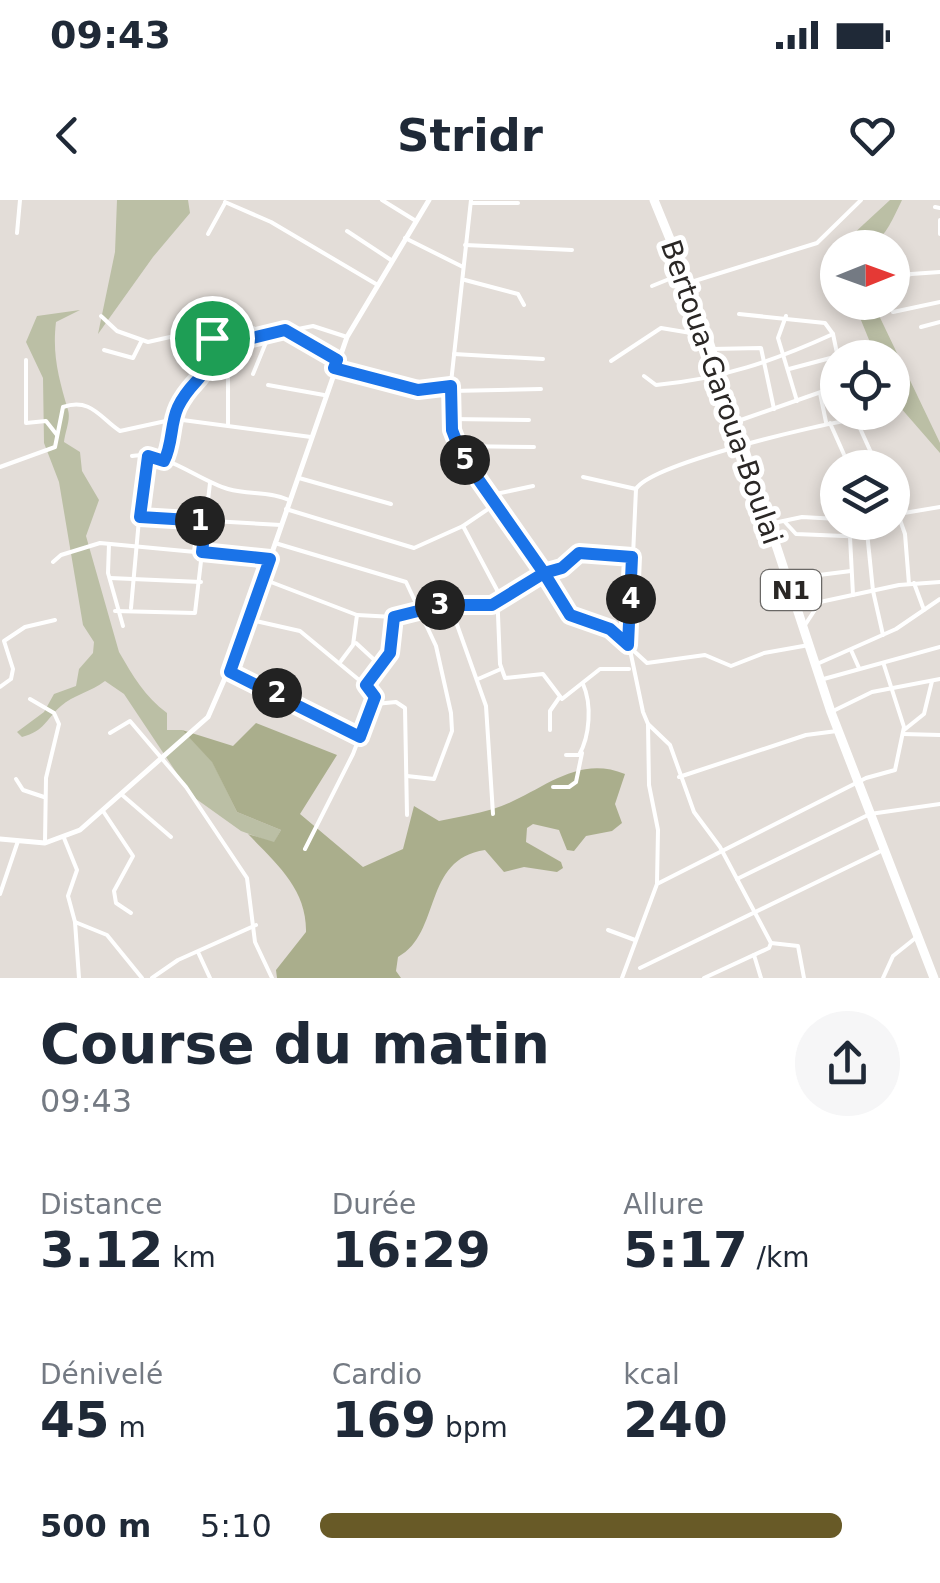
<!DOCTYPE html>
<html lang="fr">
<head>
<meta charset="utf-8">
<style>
	:root { --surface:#fff; --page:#f6f6f7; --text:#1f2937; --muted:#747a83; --accent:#685a27 }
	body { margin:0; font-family:"DejaVu Sans",sans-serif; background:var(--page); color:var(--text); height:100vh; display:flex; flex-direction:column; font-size:38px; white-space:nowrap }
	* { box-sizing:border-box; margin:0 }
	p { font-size:32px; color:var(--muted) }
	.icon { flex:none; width:55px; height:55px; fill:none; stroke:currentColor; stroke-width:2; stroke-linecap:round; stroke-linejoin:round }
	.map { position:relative; height:778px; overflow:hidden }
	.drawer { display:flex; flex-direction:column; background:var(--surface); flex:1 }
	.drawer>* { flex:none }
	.needle { width:65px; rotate:89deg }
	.tools { position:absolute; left:820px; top:30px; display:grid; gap:20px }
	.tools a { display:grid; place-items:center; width:90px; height:90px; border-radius:50%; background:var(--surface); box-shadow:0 5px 15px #0003; font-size:50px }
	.pin { position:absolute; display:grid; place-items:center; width:85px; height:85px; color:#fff; margin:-42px; border:5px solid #fff; border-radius:50%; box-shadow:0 2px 10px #0007 }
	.km { position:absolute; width:50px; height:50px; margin:-25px; border-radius:50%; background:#222; color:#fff; font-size:28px; line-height:50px; text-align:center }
	.round { display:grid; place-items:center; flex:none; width:105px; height:105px; border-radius:52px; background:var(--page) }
	.summary { display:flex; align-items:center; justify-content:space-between; height:170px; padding:0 40px }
	h1 { font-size:55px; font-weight:600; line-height:75px }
	.stats { display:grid; grid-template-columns:repeat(3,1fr); gap:15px; height:170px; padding:10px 40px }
	.stats div { display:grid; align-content:center }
	.stats b { font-size:50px; font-weight:600 }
	.stats small { font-size:28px; font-weight:400 }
	.stats p { font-size:28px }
	ul { padding:0 40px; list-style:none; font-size:32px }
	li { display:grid; grid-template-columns:160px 120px 1fr; align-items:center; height:75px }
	li i { height:25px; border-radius:12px; background:var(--accent) }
	.status { display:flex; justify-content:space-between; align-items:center; height:70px; padding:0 50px; background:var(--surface); direction:ltr }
	.status svg { height:28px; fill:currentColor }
	header { display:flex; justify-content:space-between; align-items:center; height:130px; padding:0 40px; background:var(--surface); font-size:45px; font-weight:600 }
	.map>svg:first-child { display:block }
</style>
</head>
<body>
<div class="status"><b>09:43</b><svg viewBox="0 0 49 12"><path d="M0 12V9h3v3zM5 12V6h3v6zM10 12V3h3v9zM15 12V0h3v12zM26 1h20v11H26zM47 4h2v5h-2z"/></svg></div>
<header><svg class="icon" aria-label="back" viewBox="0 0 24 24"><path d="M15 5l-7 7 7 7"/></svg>Stridr<svg class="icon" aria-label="heart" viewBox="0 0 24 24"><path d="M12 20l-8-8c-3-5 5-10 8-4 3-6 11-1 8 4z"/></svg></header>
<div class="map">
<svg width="940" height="778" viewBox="0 0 940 778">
	<rect width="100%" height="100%" fill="#e3ddd8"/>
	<!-- green -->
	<g fill="#bbbfa5">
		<polygon points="117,0 188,0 190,13 153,57 98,134 115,52"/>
		<path d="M890,0H902C884,37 882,48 838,48Z"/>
		<polygon points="854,103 873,103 940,243 940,253 893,199 892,158 876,157"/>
		<path d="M80,110L56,122C52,155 59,179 68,210C71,219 65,232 64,242L80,252L82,271L99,300L86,336L119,452C133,476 145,497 167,513V530H182L212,561L237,612L281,630L274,643L241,631L192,596L124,494L105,481C91,492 73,495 61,506C45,520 45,531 22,537L17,532L44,512L54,494L76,486L79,469L93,453L94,442L83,425L59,282L44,243L43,178L26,142L37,116Z"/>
	</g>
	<!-- forest -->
	<path fill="#aaae8c" d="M256,523L337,555L300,614L363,667L403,649L414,606L439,621C457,617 476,614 493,609C539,595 574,553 625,574L615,604L622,623L612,631L586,636L574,651L567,650L559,630L533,624L527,628L526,642L561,662L563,668L557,672L524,667L504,672L485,650C422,659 442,733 398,757L396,771L401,778H277L276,770L306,732C307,689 276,663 248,634L274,642L281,630L237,612L212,562L182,530L233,546Z"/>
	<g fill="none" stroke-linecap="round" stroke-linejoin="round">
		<!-- minor -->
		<g stroke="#fff" stroke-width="4">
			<polyline points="382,0 416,21"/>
			<polyline points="471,0 450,192 451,230 458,246 528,347 565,411 610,429 647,463 705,455 731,466 764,453 809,445"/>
			<polyline points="225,2 271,22 376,84"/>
			<polyline points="471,3 518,3"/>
			<polyline points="935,7 940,8"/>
			<polyline points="940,20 940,34"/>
			<polyline points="347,31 391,60"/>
			<polyline points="17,33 20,0"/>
			<polyline points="208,34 225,3"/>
			<polyline points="405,38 463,67"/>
			<polyline points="465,45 572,50"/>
			<polyline points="465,80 518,94 524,105"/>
			<polyline points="892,80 911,74 940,72"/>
			<polyline points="688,83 817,43 861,0"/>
			<polyline points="652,86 684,73"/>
			<polyline points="217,108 235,122 267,133"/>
			<polyline points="893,112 940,102"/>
			<polyline points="739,114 825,123 833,134 838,158"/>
			<polyline points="101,116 117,131 148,142 170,137 248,139 313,126 347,137"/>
			<polyline points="786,116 778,138 797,201"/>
			<polyline points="921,127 940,122"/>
			<polyline points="286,130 337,161"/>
			<polyline points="711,149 761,148 774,209"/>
			<polyline points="104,150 133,158 142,140"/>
			<polyline points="454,154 543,159"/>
			<polyline points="26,160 26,223 46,221 57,235"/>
			<polyline points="611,161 661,128 703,135"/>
			<polyline points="335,168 418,190 451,186"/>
			<polyline points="789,169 838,156"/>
			<polyline points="253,174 269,135"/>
			<path d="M644,176L656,185C721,179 774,161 833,134"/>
			<polyline points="268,185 324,195"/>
			<polyline points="451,191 541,189"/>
			<polyline points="820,193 826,222"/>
			<polyline points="450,219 529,220"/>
			<polyline points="738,221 838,186"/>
			<polyline points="830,223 850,268"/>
			<polyline points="228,224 228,138"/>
			<polyline points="459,246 534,247"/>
			<path d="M132,256C165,250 197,280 228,289C249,295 269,291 289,300"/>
			<polyline points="164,260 179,204 208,169 212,138"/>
			<path d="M0,267L55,247L63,207C91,197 101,219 120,231L175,219L311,237"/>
			<polyline points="583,277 636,289"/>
			<polyline points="299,278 391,304"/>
			<polyline points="491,295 533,286"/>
			<polyline points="892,297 905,334 909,384"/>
			<polyline points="286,309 414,348 463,326 497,303"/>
			<polyline points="892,315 940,307"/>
			<polyline points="142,317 281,325"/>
			<polyline points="784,321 796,334 868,337"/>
			<polyline points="866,322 873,391 883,435"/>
			<polyline points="769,324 802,317 838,319"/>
			<polyline points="463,326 497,390 500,464 505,478 543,474 562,499 600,469 629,469"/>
			<polyline points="850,337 853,395"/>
			<polyline points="275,343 406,382 436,446 451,513 452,531 434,579 407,576"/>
			<polyline points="109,344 108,373 123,426"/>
			<polyline points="53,362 61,355 100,343 270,359"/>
			<polyline points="110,378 201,382"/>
			<polyline points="263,379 357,415 394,417 441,405 492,405 514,388 562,368 579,353 632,357"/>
			<polyline points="787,379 851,371"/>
			<polyline points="914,383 924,410"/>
			<polyline points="450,405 486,506 493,614"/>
			<polyline points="131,408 143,275 148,255"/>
			<polyline points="115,411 195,413 210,283"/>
			<polyline points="251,420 300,431 376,494 353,554 305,649"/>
			<polyline points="805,425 820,402 899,385 940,382"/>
			<polyline points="356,443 382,467"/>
			<polyline points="851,450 859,468"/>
			<polyline points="341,461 353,445 357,415"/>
			<polyline points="817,464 896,429 940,399"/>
			<polyline points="230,471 360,537"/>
			<polyline points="478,479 501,469"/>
			<polyline points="820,480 940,447"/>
			<polyline points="367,485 390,453 394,418"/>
			<polyline points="0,487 11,479 13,469 4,441 25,427 55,420"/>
			<polyline points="30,499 54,513 59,524 46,578 45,642"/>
			<polyline points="375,504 396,502 405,508 407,615"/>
			<polyline points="831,512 872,492 940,479"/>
			<polyline points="648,524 649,585 658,630 657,683"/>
			<polyline points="550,530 550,511 559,498"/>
			<polyline points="904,530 924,514 932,481"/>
			<polyline points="110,533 130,521 186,587 247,678 255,742 272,778"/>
			<polyline points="903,534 940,535"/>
			<path d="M566,555H579C590,536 592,504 583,484"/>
			<polyline points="679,577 806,535 837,531"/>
			<polyline points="16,579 23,590 44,597"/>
			<polyline points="553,587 569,587 576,582 582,553"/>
			<polyline points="121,594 171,637"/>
			<polyline points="103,611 133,656 114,691 116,703 131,713"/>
			<polyline points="64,638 77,670 68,696 75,722 79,778"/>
			<polyline points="737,679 870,614 940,604"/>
			<polyline points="0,694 18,641"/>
			<polyline points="75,722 107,735 142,778"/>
			<polyline points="608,730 635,740"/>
			<polyline points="771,743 798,746 804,778"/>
			<polyline points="198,752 210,778"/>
			<polyline points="754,755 761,778"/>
			<polyline points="640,768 883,650"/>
			<polyline points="152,778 178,760 256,725"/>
			<polyline points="622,778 657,684 866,578 895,570 904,527 884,465"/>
			<path d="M704,778L769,748L771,743L720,647L694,612L670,545L648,524L643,512L629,445L636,289C651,264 816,225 851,220L859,226L878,268"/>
			<polyline points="883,778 893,756 918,736"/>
		</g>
		<!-- tertiary -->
		<polyline stroke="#fff" stroke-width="5" points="0,639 45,643 80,630 208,517 242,439 347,137 429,0"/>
		<!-- trunk -->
		<polyline stroke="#fff" stroke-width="9" points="654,0 697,105 831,512 934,778"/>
	</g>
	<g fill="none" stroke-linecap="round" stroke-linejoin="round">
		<defs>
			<path id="route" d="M212,138C209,184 194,174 178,207C170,224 173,244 164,261L148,256L140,317L206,321L202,352L270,359L230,472L360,537L375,497L366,485L390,453L394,417L442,405H492L544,373L570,415L610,429L628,445L632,357L579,353L562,368L544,373L462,256L452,230L451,186L418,190L334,168L337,160L285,130L248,139L212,138"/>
		</defs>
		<!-- route casing -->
		<use href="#route" stroke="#fff" stroke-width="20"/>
		<!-- route -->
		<use href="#route" stroke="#1a73e8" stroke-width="12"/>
	</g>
	<g text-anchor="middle" stroke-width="10" stroke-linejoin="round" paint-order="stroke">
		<!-- shield labels -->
		<rect fill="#fff" stroke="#6a6866" stroke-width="2.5" x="761" y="370" width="60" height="40" rx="8"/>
		<g font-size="25" font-weight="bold" fill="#2a2725">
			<text x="791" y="399">N1</text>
		</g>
		<!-- street labels -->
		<g font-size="28" fill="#2a2725" stroke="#fff">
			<text transform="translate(722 192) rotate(71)" y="10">Bertoua-Garoua-Boulai</text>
		</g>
	</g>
</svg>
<div class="tools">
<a><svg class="needle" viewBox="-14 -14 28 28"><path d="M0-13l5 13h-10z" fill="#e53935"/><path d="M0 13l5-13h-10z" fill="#747a83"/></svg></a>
<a><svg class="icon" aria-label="locate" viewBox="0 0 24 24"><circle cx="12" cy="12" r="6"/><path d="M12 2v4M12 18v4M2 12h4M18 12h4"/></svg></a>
<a><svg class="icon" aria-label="layers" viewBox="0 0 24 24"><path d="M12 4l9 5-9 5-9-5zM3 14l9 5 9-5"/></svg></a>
</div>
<div class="pin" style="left:212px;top:138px;background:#1e9e55"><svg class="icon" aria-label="arrive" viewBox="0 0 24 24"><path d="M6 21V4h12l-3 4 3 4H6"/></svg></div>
<b class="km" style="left:200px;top:321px">1</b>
<b class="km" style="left:277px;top:493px">2</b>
<b class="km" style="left:440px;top:405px">3</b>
<b class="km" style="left:631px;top:399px">4</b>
<b class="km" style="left:465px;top:260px">5</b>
</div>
<section class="drawer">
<div class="summary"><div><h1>Course du matin</h1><p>09:43</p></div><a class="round"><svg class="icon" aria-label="share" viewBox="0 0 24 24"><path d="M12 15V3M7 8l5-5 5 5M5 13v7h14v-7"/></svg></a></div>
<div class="stats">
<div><p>Distance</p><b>3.12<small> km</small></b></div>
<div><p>Durée</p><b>16:29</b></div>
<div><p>Allure</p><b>5:17<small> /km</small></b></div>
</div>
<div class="stats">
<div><p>Dénivelé</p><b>45<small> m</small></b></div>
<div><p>Cardio</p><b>169<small> bpm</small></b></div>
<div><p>kcal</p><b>240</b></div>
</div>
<ul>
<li><b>500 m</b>5:10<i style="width:90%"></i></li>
</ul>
</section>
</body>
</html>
